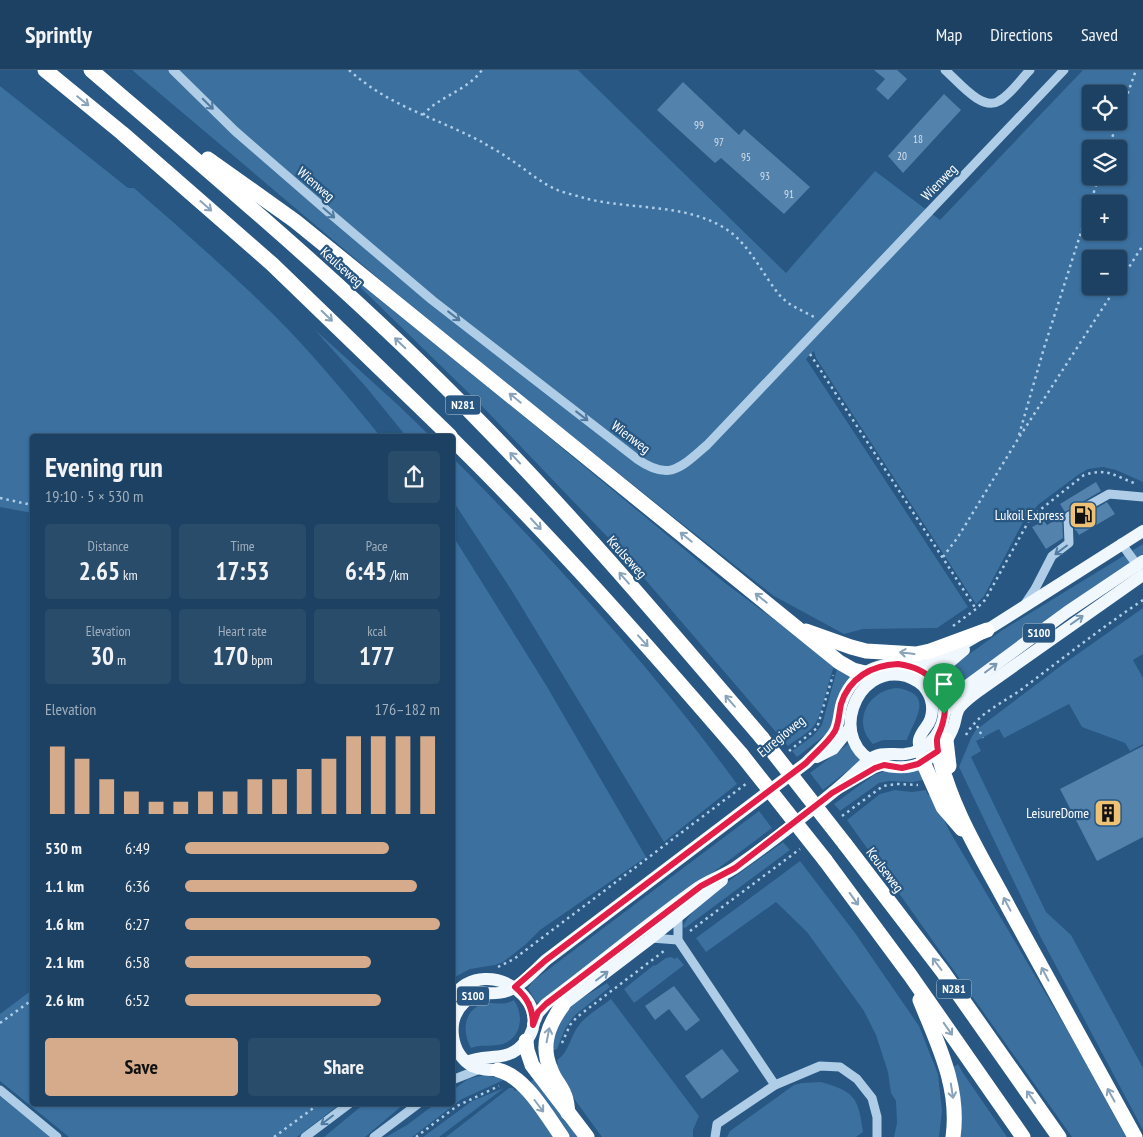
<!DOCTYPE html>
<html lang="en">
<head>
<meta charset="utf-8">
<style>
	:root { --surface:#1d4162; --page:#2a4c6b; --text:#f1f3f6; --muted:#a0afbe; --line:#3b5a77; --accent:#d6ab8b }
	body { margin:0; font-family:"PT Sans Narrow",sans-serif; background:var(--page); color:var(--text); height:100vh; display:flex; flex-direction:column; font-size:19px; white-space:nowrap }
	* { box-sizing:border-box; margin:0 }
	p { font-size:16px; color:var(--muted) }
	.icon { flex:none; width:28px; height:28px; fill:none; stroke:currentColor; stroke-width:2; stroke-linecap:round; stroke-linejoin:round }
	.map { position:relative; flex:1; overflow:hidden }
	.drawer { position:absolute; left:30px; top:364px; width:425px; height:672px; display:flex; flex-direction:column; background:var(--surface); border-radius:5px; box-shadow:0 1px 4px #0004,0 0 0 1px var(--line) }
	.drawer>* { flex:none }
	.controls { position:absolute; left:1082px; top:15px; display:grid; gap:10px }
	.controls a { display:grid; place-items:center; width:45px; height:45px; border-radius:5px; background:var(--surface); box-shadow:0 1px 4px #0004,0 0 0 1px var(--line); font-size:25px }
	.pin { position:absolute; display:grid; place-items:center; width:42px; height:42px; color:#fff; margin:-51px -21px; border-radius:50% 50% 50% 0; rotate:-45deg; box-shadow:0 0 5px #0007 }
	.pin .icon { rotate:45deg }
	.round { display:grid; place-items:center; flex:none; width:52px; height:52px; border-radius:5px; background:var(--page) }
	.head { display:flex; align-items:center; justify-content:space-between; height:85px; padding:0 15px }
	h1 { font-size:28px; font-weight:700; line-height:38px }
	.figures { display:grid; grid-template-columns:repeat(3,1fr); gap:8px; height:85px; padding:5px 15px }
	.figures div { display:grid; align-content:center; border-radius:5px; background:var(--page); text-align:center }
	.figures b { font-size:25px; font-weight:700 }
	.figures small { font-size:14px; font-weight:400 }
	.figures p { font-size:14px }
	.chart { height:140px; padding:10px 15px }
	.chart p { display:flex; justify-content:space-between }
	.chart svg { width:100%; height:90px; margin-top:5px; stroke:var(--accent); stroke-width:6 }
	.primary-button { display:flex; gap:10px; margin-top:auto; padding:10px 15px }
	.primary-button a { flex:1; height:58px; border-radius:5px; background:var(--accent); color:#111; font-size:20px; font-weight:700; line-height:58px; text-align:center }
	.primary-button a+a { background:var(--page); color:var(--text) }
	ul { padding:0 15px; list-style:none; font-size:16px }
	li { display:grid; grid-template-columns:80px 60px 1fr; align-items:center; height:38px }
	li i { height:12px; border-radius:6px; background:var(--accent) }
	header { display:flex; align-items:center; gap:30px; box-sizing:border-box; height:70px; padding:0 25px; background:var(--surface); border-bottom:1px solid var(--line) }
	header strong { font-size:24px }
	nav { display:flex; gap:28px; margin-inline-start:auto; font-size:18px }
	.map>svg:first-child { display:block }
</style>
</head>
<body>
<header>
<strong>Sprintly</strong>
<nav><a>Map</a><a>Directions</a><a>Saved</a></nav>
</header>
<div class="map">
<svg width="1143" height="1067" viewBox="0 0 1143 1067">
	<rect width="100%" height="100%" fill="#275782"/>
	<!-- green -->
	<g fill="#3b709f" fill-rule="evenodd">
		<path d="M132,0H578L786,203L875,101L940,150L1083,0H1143V412L1116,400L1103,397L1088,399L1078,405L1039,434L1024,450L984,526L976,534L816,288L814,281L806,289L968,537L937,558L863,559L844,564L774,526L671,445L443,263ZM1091,24H1119V51H1091ZM1091,79H1119V106H1091ZM1091,134H1119V161H1091ZM1091,189H1119V216H1091Z"/>
		<path d="M0,16L128,118H134C181,159 228,200 272,243C311,282 346,324 380,366H32V443L0,437Z"/>
		<path d="M318,176L725,513L835,595C827,611 823,646 813,657C807,664 795,670 788,676L619,479L479,333Z"/>
		<polygon points="314,259 397,334 430,366 406,366 366,317"/>
		<path d="M453,388C553,489 653,599 737,714L664,772L512,521L453,431Z"/>
		<polygon points="453,466 546,615 646,787 540,860 525,875 503,892 495,895 470,899 453,908"/>
		<polygon points="1143,474 1143,487 952,622 947,620 940,607 942,604 1001,561"/>
		<polygon points="1143,538 1143,584 1133,590 1143,608 1143,674 1130,681 1125,673 1082,657 1069,634 1004,668 999,659 976,671 981,681 971,687 1046,842 1071,865 1143,998 1143,1060 1039,864 959,697 971,668 976,660 1062,595"/>
		<polygon points="837,599 851,605 831,657 825,665 797,687 792,681 813,666 822,655"/>
		<path d="M897,618C936,624 914,650 907,670H883L873,674C851,651 869,620 897,618Z"/>
		<polygon points="848,674 851,675 861,688 860,691 823,720 810,703"/>
		<polygon points="918,699 924,710 912,712 889,711 879,713 840,741 834,734 874,705 882,702"/>
		<polygon points="895,720 912,722 926,720 928,725 931,724 950,762 1069,963 1126,1067 1072,1067 847,750 880,724"/>
		<polygon points="759,741 772,758 539,933 536,932 528,918 533,911"/>
		<path d="M783,772L790,780L685,858L683,857C688,836 763,787 783,772Z"/>
		<polygon points="800,791 855,863 919,956 938,1004 942,1041 939,1067 894,1067 897,1053 896,1031 891,1023 888,1002 876,965 864,941 807,862 776,832 706,882 696,868"/>
		<polygon points="671,887 675,889 677,887 684,895 634,933 624,919 654,895 655,896 666,888"/>
		<polygon points="607,913 610,917 574,946 565,959 557,979 552,981 555,956 572,934"/>
		<polygon points="32,920 32,1034 340,1034 297,1067 69,1067 0,1011 0,944"/>
		<path d="M611,929L699,1046L693,1060V1067H602L567,1019L554,996L558,994L557,990C570,982 570,965 580,954C588,944 601,937 611,929Z"/>
		<path d="M514,930C524,945 522,967 503,974C493,977 482,974 471,978C462,963 463,940 483,934C494,931 502,937 514,930Z"/>
		<polygon points="958,994 963,1003 1007,1067 958,1067 952,998"/>
		<polygon points="484,1005 506,1009 462,1029 412,1067 386,1067 407,1055 435,1034 452,1034 453,1020 468,1009"/>
		<polygon points="534,1009 581,1067 568,1067 528,1014"/>
		<path d="M821,1012C855,1022 858,1027 863,1062L856,1067H727L730,1061L794,1015L802,1013Z"/>
		<polygon points="504,1018 439,1067 423,1067 472,1031"/>
		<polygon points="509,1018 513,1018 515,1021 518,1019 555,1067 446,1067"/>
		<polygon points="0,1026 50,1067 0,1067"/>
		<polygon points="364,1034 404,1034 365,1067 324,1067"/>
	</g>
	<!-- building -->
	<g fill="#5382ac">
		<polygon points="874,0 897,0 907,9 888,30 876,19 885,9"/>
		<polygon points="683,12 739,65 744,59 810,117 784,144 721,88 715,93 657,40"/>
		<polygon points="944,24 961,40 903,103 888,86"/>
		<polygon points="1096,412 1101,421 1065,442 1060,434"/>
		<polygon points="1107,432 1115,444 1079,465 1076,460 1075,461 1074,451"/>
		<polygon points="1062,446 1063,468 1046,479 1032,457 1044,451 1047,455"/>
		<polygon points="1143,676 1143,767 1097,791 1060,719"/>
		<polygon points="674,916 700,950 686,961 669,939 655,950 645,936"/>
		<polygon points="722,979 739,1001 702,1029 685,1006"/>
	</g>
	<g fill="none" stroke-linecap="round" stroke-linejoin="round">
		<!-- path -->
		<g stroke="#afcde7" stroke-width="2.5" stroke-dasharray="2.5 4" stroke-linecap="butt">
			<path d="M349,0C390,37 435,47 482,72C490,77 500,82 508,88C524,98 538,111 555,119C564,123 575,125 584,128C629,140 680,133 721,156C749,171 762,205 782,228L791,235L814,247"/>
			<path d="M423,45C439,26 467,21 482,0"/>
			<polyline points="1119,48 1136,0"/>
			<polyline points="1108,79 1118,51"/>
			<polyline points="1119,213 1143,175"/>
			<polyline points="810,284 976,539"/>
			<polyline points="1019,365 1044,278 1099,106"/>
			<polyline points="0,428 32,435"/>
			<polyline points="943,487 958,467 1018,369 1117,216"/>
			<path d="M953,556L976,539L985,530L1031,447L1084,405C1108,397 1116,407 1137,414"/>
			<polyline points="977,656 983,668"/>
			<path d="M966,665C978,643 1003,633 1022,619C1062,589 1101,558 1143,530"/>
			<polyline points="789,681 817,658 833,605"/>
			<polyline points="842,746 883,716 897,714 918,715"/>
			<polyline points="690,861 800,779"/>
			<polyline points="498,897 514,889 747,713"/>
			<polyline points="0,953 32,930"/>
			<polyline points="562,973 570,955 577,947 664,881"/>
			<polyline points="274,1067 319,1034"/>
			<polyline points="416,1067 457,1036 499,1016"/>
		</g>
		<!-- minor -->
		<g stroke="#afcde7" stroke-width="9">
			<path d="M173,0L235,61L333,146L432,230L637,389C670,412 681,397 707,375L1064,0"/>
			<path d="M945,0C958,11 982,42 999,31C1011,24 1020,10 1030,0"/>
			<polyline points="1121,473 1137,495 1143,496"/>
			<polyline points="1025,534 1035,519 1052,486 1069,473 1068,447 1109,424 1143,427"/>
			<polyline points="678,847 678,870 775,1015"/>
			<polyline points="651,868 678,870"/>
			<polyline points="452,1010 480,999"/>
			<polyline points="0,1020 57,1067"/>
			<polyline points="305,1067 349,1034"/>
			<polyline points="374,1067 418,1034"/>
			<polyline points="715,1067 717,1054 775,1015 820,996 840,997 857,1009 872,1028 877,1047 877,1067"/>
		</g>
		<!-- major -->
		<g stroke="#f0f7fd" stroke-width="12">
			<polyline points="915,597 927,595 987,560 1143,461"/>
			<polyline points="925,610 931,608 964,580"/>
			<polyline points="944,644 951,630 957,623 1067,542 1143,491"/>
			<path d="M921,685C920,680 918,675 919,670C920,665 923,661 926,657C934,647 934,632 927,621C923,613 914,609 906,606C854,592 826,675 879,694C893,698 910,699 923,692C938,684 949,670 954,655C956,649 956,642 960,637C965,631 972,626 977,622L1143,505"/>
			<polyline points="817,687 833,679 850,658"/>
			<path d="M452,927C489,878 567,940 518,979C503,991 484,984 467,992"/>
			<polyline points="563,935 651,868 722,810"/>
			<path d="M498,1000C489,1000 481,1000 472,996C450,983 446,950 464,933C479,917 491,927 507,921C522,916 535,900 546,890L806,693C816,683 830,672 836,659C840,650 839,639 843,630C854,600 889,586 918,599C931,605 942,618 944,633C947,658 930,681 905,684C891,685 880,681 869,690C856,701 845,713 832,723C801,749 769,774 736,797C725,805 711,809 699,817C647,854 597,896 546,934L538,943L533,955"/>
		</g>
		<!-- highway -->
		<g stroke="#fff" stroke-width="15">
			<polyline points="45,0 122,63 272,194 450,366"/>
			<path d="M91,0C225,115 360,228 483,355C581,455 671,562 762,668"/>
			<polyline points="208,89 295,151 839,592 853,600 865,603"/>
			<path d="M452,369C554,469 648,576 741,684"/>
			<polyline points="806,561 851,577 866,581 916,584 930,581 987,560"/>
			<polyline points="946,670 949,696"/>
			<path d="M938,681C950,738 983,789 1010,840C1052,916 1093,992 1135,1067"/>
			<polyline points="923,692 943,737 962,759"/>
			<polyline points="845,774 943,902 1059,1067"/>
			<polyline points="825,790 910,905 1023,1067"/>
			<path d="M920,930C938,975 960,1017 953,1067"/>
			<path d="M563,935C548,955 540,976 551,1000C554,1009 561,1016 564,1024C567,1029 567,1037 568,1043"/>
			<polyline points="526,971 527,980 532,995 587,1067"/>
			<path d="M498,1000C525,1006 547,1046 562,1067"/>
		</g>
		<!-- highway-bridge -->
		<g stroke="#fff" stroke-width="15">
			<polyline points="762,668 845,774"/>
			<polyline points="741,684 825,790"/>
		</g>
	</g>
	<!-- one-way arrows -->
	<defs><path id="oneway-shaft" d="M-6 0H5M1.5-3L5.5 0L1.5 3" fill="none" stroke-width="1.6" stroke-linecap="round" stroke-linejoin="round" transform="scale(1.25)"/></defs>
	<g stroke="#88a3ba">
		<use href="#oneway-shaft" transform="translate(83 31) rotate(39)"/>
		<use href="#oneway-shaft" transform="translate(206 136) rotate(41)"/>
		<use href="#oneway-shaft" transform="translate(327 246) rotate(44)"/>
		<use href="#oneway-shaft" transform="translate(400 273) rotate(-136)"/>
		<use href="#oneway-shaft" transform="translate(515 328) rotate(-141)"/>
		<use href="#oneway-shaft" transform="translate(515 388) rotate(-133)"/>
		<use href="#oneway-shaft" transform="translate(536 454) rotate(47)"/>
		<use href="#oneway-shaft" transform="translate(686 467) rotate(-141)"/>
		<use href="#oneway-shaft" transform="translate(624 508) rotate(-131)"/>
		<use href="#oneway-shaft" transform="translate(761 528) rotate(-141)"/>
		<use href="#oneway-shaft" transform="translate(643 571) rotate(48)"/>
		<use href="#oneway-shaft" transform="translate(907 583) rotate(-173)"/>
		<use href="#oneway-shaft" transform="translate(730 631) rotate(-131)"/>
		<use href="#oneway-shaft" transform="translate(854 829) rotate(54)"/>
		<use href="#oneway-shaft" transform="translate(1007 834) rotate(-118)"/>
		<use href="#oneway-shaft" transform="translate(937 894) rotate(-127)"/>
		<use href="#oneway-shaft" transform="translate(1045 904) rotate(-118)"/>
		<use href="#oneway-shaft" transform="translate(948 959) rotate(55)"/>
		<use href="#oneway-shaft" transform="translate(548 965) rotate(-79)"/>
		<use href="#oneway-shaft" transform="translate(952 1021) rotate(81)"/>
		<use href="#oneway-shaft" transform="translate(1111 1025) rotate(-119)"/>
		<use href="#oneway-shaft" transform="translate(1031 1027) rotate(-125)"/>
		<use href="#oneway-shaft" transform="translate(539 1036) rotate(53)"/>
	</g>
	<g stroke="#507aa0">
		<use href="#oneway-shaft" transform="translate(208 34) rotate(45)"/>
		<use href="#oneway-shaft" transform="translate(329 143) rotate(41)"/>
		<use href="#oneway-shaft" transform="translate(454 246) rotate(38)"/>
		<use href="#oneway-shaft" transform="translate(582 346) rotate(38)"/>
		<use href="#oneway-shaft" transform="translate(1061 480) rotate(143)"/>
		<use href="#oneway-shaft" transform="translate(327 1050) rotate(143)"/>
	</g>
	<g stroke="#7797b3">
		<use href="#oneway-shaft" transform="translate(1077 550) rotate(-35)"/>
		<use href="#oneway-shaft" transform="translate(991 598) rotate(-37)"/>
		<use href="#oneway-shaft" transform="translate(602 906) rotate(-37)"/>
	</g>
	<g fill="none" stroke-linecap="round" stroke-linejoin="round">
		<defs>
			<path id="route" d="M898,594C928,598 952,619 943,652C939,668 935,663 938,681L918,694L902,698L884,695L875,698L832,723L735,798L701,816L546,934L538,942L533,955C533,939 528,928 515,917L546,890L806,693C815,683 828,673 835,661C839,653 839,643 841,634C849,608 872,595 898,594Z"/>
		</defs>
		<!-- route casing -->
		<use href="#route" stroke="#fff" stroke-width="10"/>
		<!-- route -->
		<use href="#route" stroke="#e11d48" stroke-width="6"/>
	</g>
	<!-- icons -->
	<defs>
		<symbol id="fuel-square" viewBox="-11 -11 22 22"><rect x="-9" y="-9" width="18" height="18" rx="4" fill="#efc175" stroke="#275782"/><path d="M-5.5-6h7V0h2V4h1.3V-2.5L3-4.5l.8-.8L6-3V5H2.5V1h-1V6h-7ZM-4.2-4.7v3.2H.2V-4.7Z" fill="#111"/></symbol>
		<symbol id="building-square" viewBox="-11 -11 22 22"><rect x="-9" y="-9" width="18" height="18" rx="4" fill="#efc175" stroke="#275782"/><path d="M-4-6H4V6H1V3H-1V6H-4ZM-2.5-4.3h1.7v1.8h-1.7ZM.8-4.3h1.7v1.8H.8ZM-2.5-1h1.7V.8h-1.7ZM.8-1h1.7V.8H.8Z" fill="#111"/></symbol>
	</defs>
	<g fill-rule="evenodd">
		<use href="#fuel-square" x="1067" y="429" width="32" height="32"/>
		<use href="#building-square" x="1092" y="727" width="32" height="32"/>
	</g>
	<g text-anchor="middle" stroke-width="4.5" stroke-linejoin="round" paint-order="stroke">
		<!-- number labels -->
		<g font-size="11" fill="#d4e0ea">
			<text x="699" y="59">99</text>
			<text x="918" y="73">18</text>
			<text x="719" y="76">97</text>
			<text x="902" y="90">20</text>
			<text x="746" y="91">95</text>
			<text x="765" y="110">93</text>
			<text x="789" y="128">91</text>
		</g>
		<!-- shield labels -->
		<g fill="#275782" stroke="#becdda" stroke-width="1">
			<rect x="445.5" y="325.5" width="35" height="19" rx="4"/>
			<rect x="1023" y="553.5" width="32" height="19" rx="4"/>
			<rect x="936.5" y="909.5" width="35" height="19" rx="4"/>
			<rect x="457" y="916.5" width="32" height="19" rx="4"/>
		</g>
		<g font-size="12" font-weight="bold" fill="#fff">
			<text x="463" y="339">N281</text>
			<text x="1039" y="567">S100</text>
			<text x="954" y="923">N281</text>
			<text x="473" y="930">S100</text>
		</g>
		<!-- street labels -->
		<g font-size="14" fill="#fff" stroke="#275782">
			<text transform="translate(939 112) rotate(-46)" y="5">Wienweg</text>
			<text transform="translate(316 114) rotate(41)" y="5">Wienweg</text>
			<text transform="translate(342 197) rotate(42)" y="5">Keulseweg</text>
			<text transform="translate(631 367) rotate(37)" y="5">Wienweg</text>
			<text transform="translate(627 487) rotate(48)" y="5">Keulseweg</text>
			<text transform="translate(781 666) rotate(-39)" y="5">Euregioweg</text>
			<text transform="translate(885 800) rotate(53)" y="5">Keulseweg</text>
		</g>
		<!-- poi labels -->
		<g font-size="14" fill="#fff" stroke="#275782" text-anchor="end">
			<text x="1064" y="450">Lukoil Express</text>
			<text x="1089" y="748">LeisureDome</text>
		</g>
	</g>
</svg>
<div class="controls">
<a><svg class="icon" aria-label="locate" viewBox="0 0 24 24"><circle cx="12" cy="12" r="6"/><path d="M12 2v4M12 18v4M2 12h4M18 12h4"/></svg></a>
<a><svg class="icon" aria-label="layers" viewBox="0 0 24 24"><path d="M12 4l9 5-9 5-9-5zM3 14l9 5 9-5"/></svg></a>
<a>+</a>
<a>−</a>
</div>
<div class="pin" style="left:944px;top:644px;background:#1e9e55"><svg class="icon" aria-label="arrive" viewBox="0 0 24 24"><path d="M6 21V4h12l-3 4 3 4H6"/></svg></div>
<section class="drawer">
<div class="head"><div><h1>Evening run</h1><p>19:10 · 5 × 530 m</p></div><a class="round"><svg class="icon" aria-label="share" viewBox="0 0 24 24"><path d="M12 15V3M7 8l5-5 5 5M5 13v7h14v-7"/></svg></a></div>
<div class="figures">
<div><p>Distance</p><b>2.65<small> km</small></b></div>
<div><p>Time</p><b>17:53</b></div>
<div><p>Pace</p><b>6:45<small> /km</small></b></div>
</div>
<div class="figures">
<div><p>Elevation</p><b>30<small> m</small></b></div>
<div><p>Heart rate</p><b>170<small> bpm</small></b></div>
<div><p>kcal</p><b>177</b></div>
</div>
<div class="chart"><p><span>Elevation</span>176–182 m</p>
<svg viewBox="0 0 160 44" preserveAspectRatio="none"><path d="M5 44V11M15 44V17M25 44V27M35 44V33M45 44V38M55 44V38M65 44V33M75 44V33M85 44V27M95 44V27M105 44V22M115 44V17M125 44V6M135 44V6M145 44V6M155 44V6"/></svg>
</div>
<ul>
<li><b>530 m</b>6:49<i style="width:80%"></i></li>
<li><b>1.1 km</b>6:36<i style="width:91%"></i></li>
<li><b>1.6 km</b>6:27<i style="width:100%"></i></li>
<li><b>2.1 km</b>6:58<i style="width:73%"></i></li>
<li><b>2.6 km</b>6:52<i style="width:77%"></i></li>
</ul>
<div class="primary-button"><a>Save</a><a>Share</a></div>
</section>
</div>
</body>
</html>
